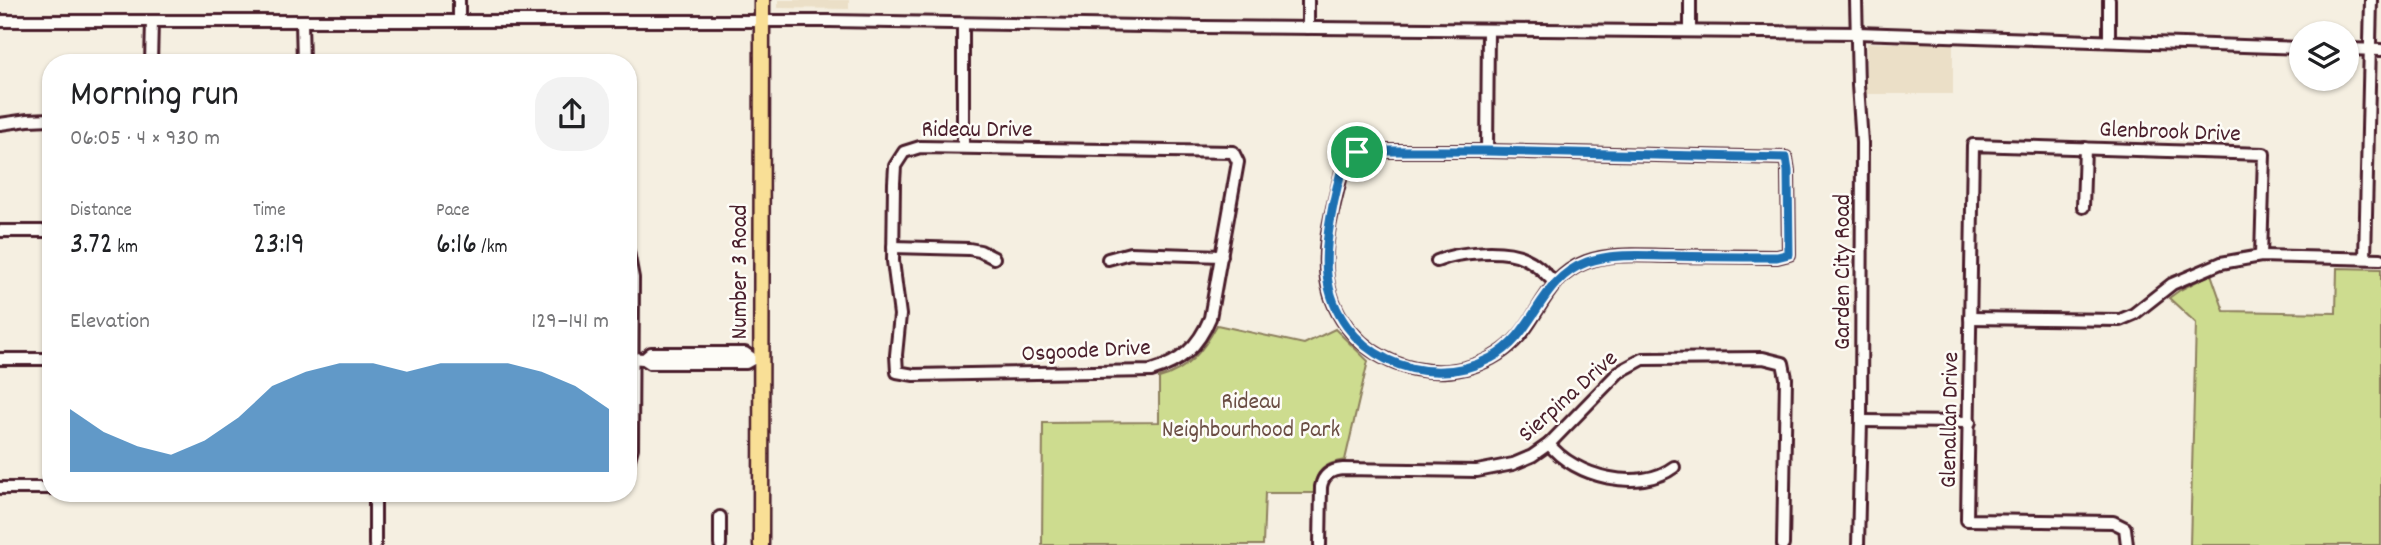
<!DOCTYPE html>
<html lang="en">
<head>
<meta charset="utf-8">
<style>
	:root { --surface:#fff; --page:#f2f2f2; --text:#202124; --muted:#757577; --accent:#1f6fb2 }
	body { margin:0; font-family:Dekko,sans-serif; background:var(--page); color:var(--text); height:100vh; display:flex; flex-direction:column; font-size:26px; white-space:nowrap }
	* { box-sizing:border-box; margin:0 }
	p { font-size:23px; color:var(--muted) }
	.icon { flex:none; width:38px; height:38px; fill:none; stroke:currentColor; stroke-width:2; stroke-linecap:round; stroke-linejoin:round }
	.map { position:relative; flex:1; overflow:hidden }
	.details { position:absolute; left:42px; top:54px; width:595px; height:448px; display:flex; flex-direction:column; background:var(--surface); border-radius:28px; box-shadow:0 2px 5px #0004 }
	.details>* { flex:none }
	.tools { position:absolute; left:2289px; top:21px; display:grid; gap:14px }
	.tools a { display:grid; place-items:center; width:70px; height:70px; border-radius:50%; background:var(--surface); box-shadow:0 2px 5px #0004; font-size:35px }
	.pin { position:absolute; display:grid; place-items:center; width:60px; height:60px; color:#fff; margin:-30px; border:4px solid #fff; border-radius:50%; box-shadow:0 2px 7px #0007 }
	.round { display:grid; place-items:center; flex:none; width:74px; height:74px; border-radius:28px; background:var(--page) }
	.head { display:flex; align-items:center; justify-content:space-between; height:119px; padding:0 28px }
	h1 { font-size:38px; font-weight:600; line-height:52px }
	.metrics { display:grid; grid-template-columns:repeat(3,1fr); gap:10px; height:119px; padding:7px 28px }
	.metrics div { display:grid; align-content:center }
	.metrics b { font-size:30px; font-weight:600 }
	.metrics small { font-size:19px; font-weight:400 }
	.metrics p { font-size:19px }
	.chart { height:196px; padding:14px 28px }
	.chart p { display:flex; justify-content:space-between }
	.chart svg { width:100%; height:126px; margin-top:7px; fill:var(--accent); opacity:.7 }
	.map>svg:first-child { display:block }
</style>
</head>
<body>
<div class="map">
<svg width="2381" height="545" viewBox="0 0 2381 545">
	<rect width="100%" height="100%" fill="#f5efe1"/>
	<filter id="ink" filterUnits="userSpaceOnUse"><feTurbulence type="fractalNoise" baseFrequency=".0143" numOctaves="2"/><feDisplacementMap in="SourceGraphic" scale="14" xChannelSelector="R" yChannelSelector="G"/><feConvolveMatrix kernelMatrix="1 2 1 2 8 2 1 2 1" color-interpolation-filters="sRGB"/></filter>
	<g filter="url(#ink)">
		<!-- built -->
		<g fill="#ebdfc7">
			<polygon points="778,0 849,0 849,9 778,8"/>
			<polygon points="1867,43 1953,43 1953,94 1865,94"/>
		</g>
		<!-- green -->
		<g fill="#cddc8f" stroke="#8c7e5d" stroke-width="2">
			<polygon points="2337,268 2381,269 2381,545 2190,545 2196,323 2169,298 2180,290 2211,274 2224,311 2336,313"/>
			<path d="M1217,325L1304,344L1335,329L1368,361L1345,460C1324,463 1314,472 1314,493H1265L1263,545H1042L1043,423L1159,422V378C1188,370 1203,351 1217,325Z"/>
		</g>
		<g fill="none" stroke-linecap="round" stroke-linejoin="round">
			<defs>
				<g id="minor">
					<polyline points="459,0 459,21"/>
					<polyline points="1856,0 1858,85 1862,143 1861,421 1858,545"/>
					<polyline points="2109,0 2109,41"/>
					<polyline points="0,21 830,21 1203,27 1857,33 2301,48"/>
					<polyline points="302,22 303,63"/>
					<polyline points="1308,28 1308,0"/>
					<polyline points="1690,31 1690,0"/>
					<polyline points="2347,49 2381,50"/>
					<polyline points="151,63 152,21"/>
					<polyline points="0,124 28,120 51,119"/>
					<path d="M920,147L1233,152L1238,162L1210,318C1198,347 1181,362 1151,371L914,375L897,372L896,355L900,315L893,261L894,183L895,166L904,152Z"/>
					<polyline points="963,147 963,25"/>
					<path d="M1361,151H1487L1786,158L1788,171L1789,254L1777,257C1742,257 1706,256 1671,256C1643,256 1613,252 1586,262C1541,279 1540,324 1504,350C1438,398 1340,361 1327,279C1321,241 1336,199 1344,163L1349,155Z"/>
					<polyline points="1487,151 1488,30"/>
					<polyline points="2083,207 2085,148"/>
					<polyline points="0,231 51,231"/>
					<polyline points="893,247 969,249 980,251 994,258"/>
					<polyline points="628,252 633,278 632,448 628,463"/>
					<polyline points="2365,258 2371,0"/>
					<polyline points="1108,259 1130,253 1222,256"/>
					<path d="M1437,261C1457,252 1504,248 1524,258C1536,263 1545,273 1554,282"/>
					<polyline points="1970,318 2120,320 2134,314 2172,284 2221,263 2261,256 2381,259"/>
					<polyline points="628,358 644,359 650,363 746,363 753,359 761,359"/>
					<polyline points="0,359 51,359"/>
					<polyline points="644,359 651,353 745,353 753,359"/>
					<polyline points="1861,421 1970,422"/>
					<path d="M1549,444C1574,477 1640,493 1674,467"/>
					<polyline points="0,488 51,488"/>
					<polyline points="375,545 375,494"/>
					<polyline points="720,545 720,517"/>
					<path d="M1320,545L1321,487C1323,475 1330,470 1343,469L1477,471L1513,464L1532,456L1549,444L1619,372L1643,359L1763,358L1783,363L1786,378L1783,545"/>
					<polyline points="2127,545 2125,528 2113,522 1967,520 1973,145 2264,154 2261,256"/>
				</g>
				<polyline id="major" points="761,545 762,0"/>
			</defs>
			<!-- minor casing -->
			<use href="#minor" stroke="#4a1f2b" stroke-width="16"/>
			<!-- major casing -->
			<use href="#major" stroke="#4a1f2b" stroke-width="19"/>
			<!-- minor -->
			<use href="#minor" stroke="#fdfcf7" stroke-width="10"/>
			<!-- major -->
			<use href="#major" stroke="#f9df96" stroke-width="14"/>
		</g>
	</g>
	<g fill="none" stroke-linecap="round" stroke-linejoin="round" filter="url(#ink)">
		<defs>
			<path id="route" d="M1487,151L1786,158L1788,171L1789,254L1777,257C1742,257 1706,257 1671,256C1643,256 1613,253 1587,262C1538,280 1536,334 1491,358C1424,394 1336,354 1327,275C1323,246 1335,189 1345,160L1353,153L1361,151Z"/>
		</defs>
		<!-- route casing -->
		<use href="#route" stroke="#fff" stroke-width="14"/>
		<!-- route -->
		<use href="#route" stroke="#1f6fb2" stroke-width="9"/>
	</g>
	<g text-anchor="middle" stroke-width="5" stroke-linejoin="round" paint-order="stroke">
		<!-- street labels -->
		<g font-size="24" fill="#4a1f2b" stroke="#fdfcf7">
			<text x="977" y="136">Rideau Drive</text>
			<text transform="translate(2170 130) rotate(2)" y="8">Glenbrook Drive</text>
			<text transform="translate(738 272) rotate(-90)" y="8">Number 3 Road</text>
			<text transform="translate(1841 272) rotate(-90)" y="8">Garden City Road</text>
			<text transform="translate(1086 349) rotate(-3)" y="8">Osgoode Drive</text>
			<text transform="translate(1567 395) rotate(-42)" y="8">Sierpina Drive</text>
			<text transform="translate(1948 420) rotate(-89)" y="8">Glenallan Drive</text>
		</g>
		<!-- park labels -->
		<g font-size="24" fill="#6b4e44" stroke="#fdfcf7">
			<text x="1251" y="408">Rideau<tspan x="1251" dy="28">Neighbourhood Park</tspan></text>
		</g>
	</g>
</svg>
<div class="tools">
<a><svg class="icon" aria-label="layers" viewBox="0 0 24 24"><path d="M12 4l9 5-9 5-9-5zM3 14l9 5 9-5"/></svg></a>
</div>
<div class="pin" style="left:1357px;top:152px;background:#1e9e55"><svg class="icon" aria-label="arrive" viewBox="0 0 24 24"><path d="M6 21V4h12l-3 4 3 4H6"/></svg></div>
<section class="details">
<div class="head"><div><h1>Morning run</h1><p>06:05 · 4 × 930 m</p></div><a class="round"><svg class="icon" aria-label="share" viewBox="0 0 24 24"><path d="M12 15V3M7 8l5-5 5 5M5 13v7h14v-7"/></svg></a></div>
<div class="metrics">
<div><p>Distance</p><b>3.72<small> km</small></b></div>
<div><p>Time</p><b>23:19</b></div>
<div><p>Pace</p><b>6:16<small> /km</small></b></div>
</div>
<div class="chart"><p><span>Elevation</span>129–141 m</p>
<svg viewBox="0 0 160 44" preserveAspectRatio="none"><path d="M0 44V22L10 30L20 35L30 38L40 33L50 25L60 14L70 9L80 6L90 6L100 9L110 6L120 6L130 6L140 9L150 14L160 22V44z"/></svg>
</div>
</section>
</div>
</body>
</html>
